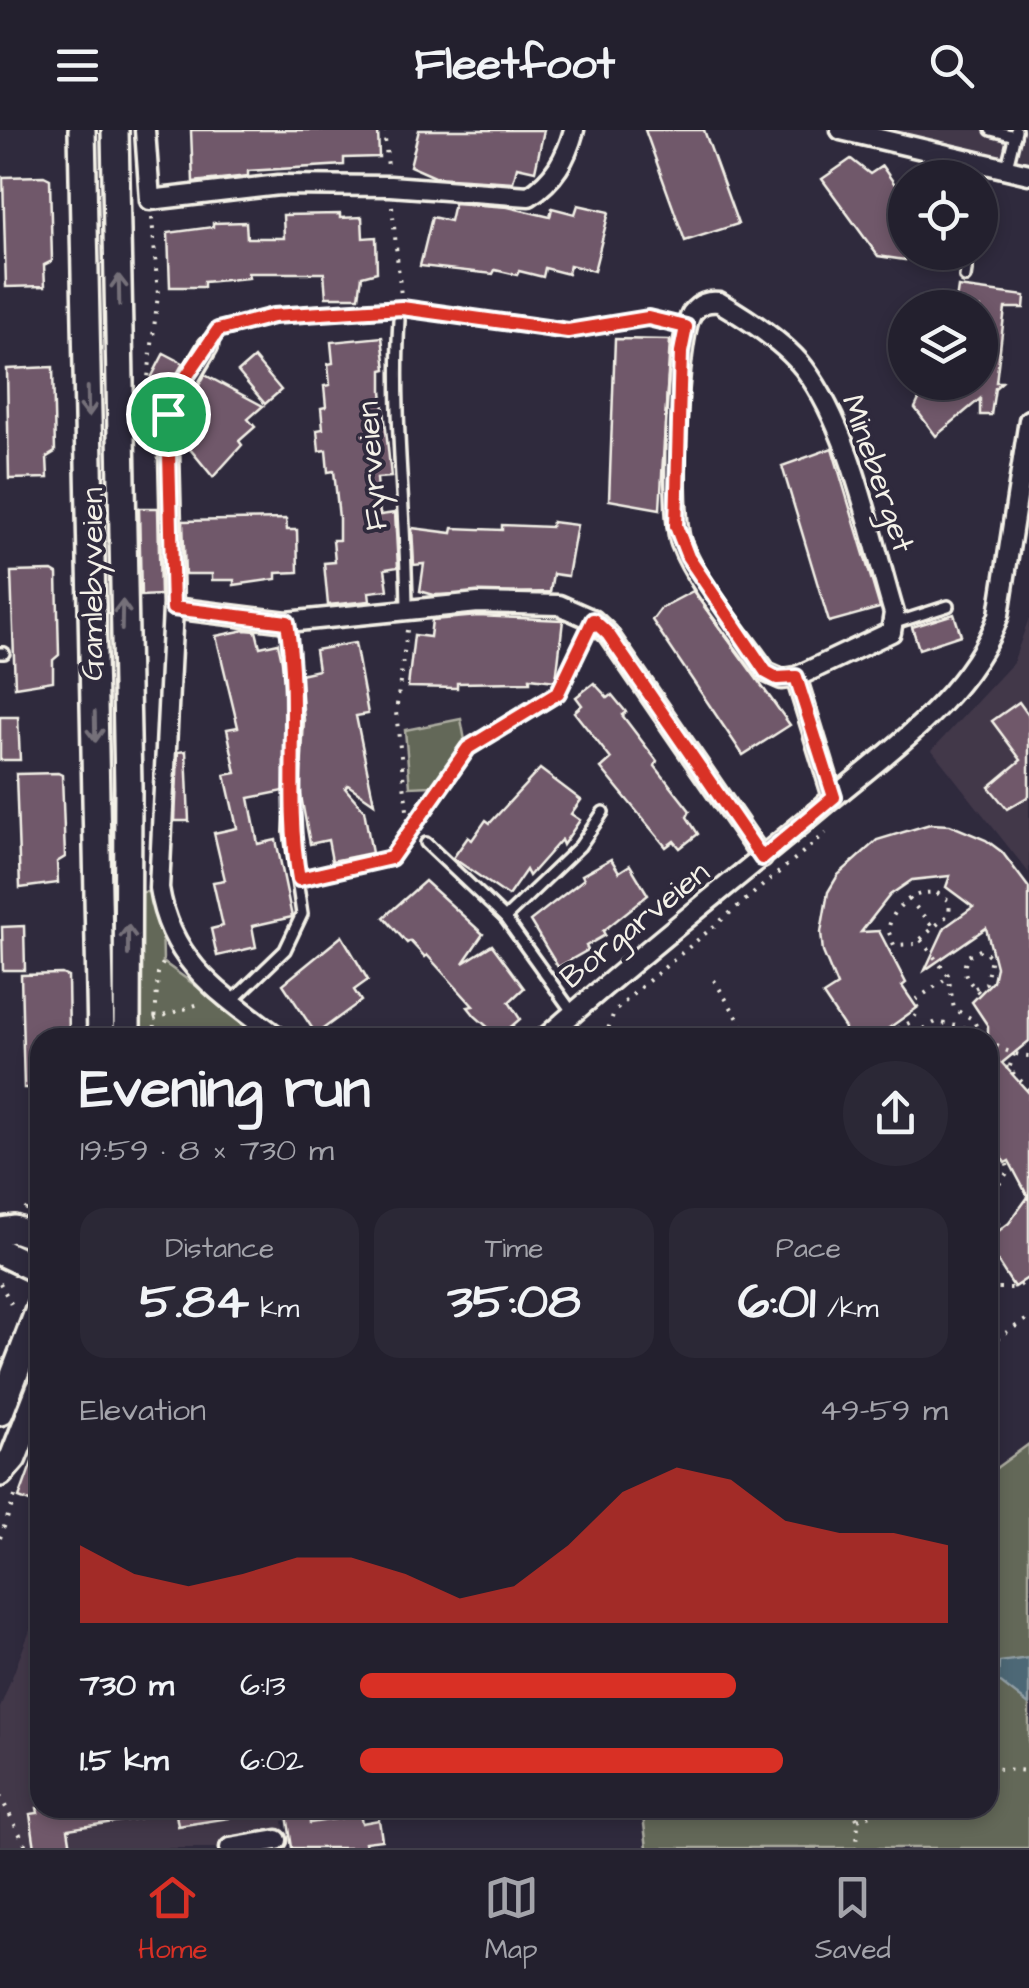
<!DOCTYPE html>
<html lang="en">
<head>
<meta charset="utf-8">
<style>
	:root { --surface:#23202e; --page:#2b2836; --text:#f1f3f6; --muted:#a3a3aa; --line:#403e4a; --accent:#d93025 }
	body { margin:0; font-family:"Architects Daughter",sans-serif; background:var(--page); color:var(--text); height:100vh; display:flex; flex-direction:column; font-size:38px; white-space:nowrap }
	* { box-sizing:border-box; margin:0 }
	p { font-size:32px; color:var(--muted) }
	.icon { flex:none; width:55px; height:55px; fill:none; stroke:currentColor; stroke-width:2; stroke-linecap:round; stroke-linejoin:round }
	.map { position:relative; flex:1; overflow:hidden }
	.panel { position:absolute; left:30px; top:898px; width:968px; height:790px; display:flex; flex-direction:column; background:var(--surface); border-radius:30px; box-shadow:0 5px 15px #0003,0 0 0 2px var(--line) }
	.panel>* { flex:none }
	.controls { position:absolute; left:888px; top:30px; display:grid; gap:20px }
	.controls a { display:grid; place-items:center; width:110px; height:110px; border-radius:50%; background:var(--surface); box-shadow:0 5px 15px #0003,0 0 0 2px var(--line); font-size:50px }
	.pin { position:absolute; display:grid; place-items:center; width:85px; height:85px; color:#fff; margin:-42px; border:5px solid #fff; border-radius:50%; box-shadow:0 2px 10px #0007 }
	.round { display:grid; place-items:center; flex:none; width:105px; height:105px; border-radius:52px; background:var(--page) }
	.summary { display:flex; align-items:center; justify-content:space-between; height:170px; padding:0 50px }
	h1 { font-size:55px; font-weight:700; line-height:75px }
	.metrics { display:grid; grid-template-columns:repeat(3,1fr); gap:15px; height:170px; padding:10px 50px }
	.metrics div { display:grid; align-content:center; border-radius:25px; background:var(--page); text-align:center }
	.metrics b { font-size:50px; font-weight:700 }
	.metrics small { font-size:28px; font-weight:400 }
	.metrics p { font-size:28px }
	.chart { height:280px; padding:20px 50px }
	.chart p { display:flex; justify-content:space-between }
	.chart svg { width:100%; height:180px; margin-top:10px; fill:var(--accent); opacity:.7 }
	ul { padding:0 50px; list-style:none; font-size:32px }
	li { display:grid; grid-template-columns:160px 120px 1fr; align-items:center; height:75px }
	li i { height:25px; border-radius:12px; background:var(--accent) }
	header { display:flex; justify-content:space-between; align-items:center; height:130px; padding:0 50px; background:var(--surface); font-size:45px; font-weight:700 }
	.dock { display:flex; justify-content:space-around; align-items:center; height:140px; border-top:2px solid var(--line); background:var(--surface); font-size:28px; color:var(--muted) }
	.dock a { display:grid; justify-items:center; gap:5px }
	.dock .active { color:var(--accent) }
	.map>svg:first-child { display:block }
</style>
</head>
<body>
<header><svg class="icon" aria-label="menu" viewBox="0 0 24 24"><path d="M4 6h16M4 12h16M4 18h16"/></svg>Fleetfoot<svg class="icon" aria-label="search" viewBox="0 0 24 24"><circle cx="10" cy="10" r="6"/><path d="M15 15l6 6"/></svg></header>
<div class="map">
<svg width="1029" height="1718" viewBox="0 0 1029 1718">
	<rect width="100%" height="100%" fill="#2f2a3d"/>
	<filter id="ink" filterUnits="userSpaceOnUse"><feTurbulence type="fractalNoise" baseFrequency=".01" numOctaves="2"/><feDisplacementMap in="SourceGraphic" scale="20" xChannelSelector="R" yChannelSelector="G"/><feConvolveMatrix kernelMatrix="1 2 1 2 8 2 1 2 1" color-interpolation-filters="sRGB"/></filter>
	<g filter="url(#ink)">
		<!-- built -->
		<g fill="#42384a">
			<polygon points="881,0 1029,0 1029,37"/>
			<polygon points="1029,488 1029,743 932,620 1013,533"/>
			<polygon points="40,1475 40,1678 340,1678 340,1683 283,1691 287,1718 0,1718 0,1578"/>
		</g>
		<!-- green -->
		<g fill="#636759" stroke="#acaca0" stroke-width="2.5">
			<polygon points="461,589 466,616 432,656 410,657 405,600"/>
			<polygon points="140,762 155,762 162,785 163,832 267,907 140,908"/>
			<polygon points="1029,1314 1029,1718 647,1718 642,1678 988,1678 988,1344"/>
		</g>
		<!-- water -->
		<polygon fill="#4e6776" stroke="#909ea4" stroke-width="2.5" points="1029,1528 1029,1575 998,1551 999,1532"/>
		<!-- building -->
		<g fill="#70586a" stroke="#f4f1e8" stroke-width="2.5">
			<polygon points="191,0 378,0 379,27 344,28 344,35 248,41 248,46 193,52"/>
			<polygon points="419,0 544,0 535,41 517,37 513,52 435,47 410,36"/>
			<polygon points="645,0 704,0 738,94 685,111"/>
			<polygon points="851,29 870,44 882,36 901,63 892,70 905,88 905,130 878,126 822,49"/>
			<polygon points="44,46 50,49 52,131 44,135 45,156 6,157 3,47"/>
			<polygon points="454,73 508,77 550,87 552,78 575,84 578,75 609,82 594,141 570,135 568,144 545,138 543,147 519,141 517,145 495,140 493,144 420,136 432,87 450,91"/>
			<polygon points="340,84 340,88 362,87 363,108 376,107 377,142 362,146 359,167 326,167 324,143 248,143 249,148 204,152 204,157 170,157 168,103 213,97 213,93 246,92 247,108 284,108 283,85"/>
			<polygon points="958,157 1025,166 1024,178 1005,178 996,252 1002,252 995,258 991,285 980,285 980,269 936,306 915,278 921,265 912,252 980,252 980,178 955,178"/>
			<polygon points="382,207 386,239 382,240 382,261 391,347 377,348 380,385 395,383 398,437 385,439 388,460 369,462 370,471 328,475 324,433 335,432 333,410 339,410 339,388 334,341 328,342 326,320 319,321 317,300 323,299 321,278 326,277 324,256 330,255 328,234 333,233 331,212"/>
			<polygon points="615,209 670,210 660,379 609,370"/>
			<polygon points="164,223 183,233 168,260 150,250"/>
			<polygon points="254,228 281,260 265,274 238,242"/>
			<polygon points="53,237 55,322 47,327 48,348 9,349 7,239"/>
			<polygon points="205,245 263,276 248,289 255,297 239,311 242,315 213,347 181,308 195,292 188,282 197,275 190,271"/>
			<polygon points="832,318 880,478 829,492 782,336"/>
			<polygon points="139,378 158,378 160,465 141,466"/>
			<polygon points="286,389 287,400 297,400 298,442 276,443 276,449 234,455 234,450 212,450 212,444 185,444 183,391"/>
			<polygon points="552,392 577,395 568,446 553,444 550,462 434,465 420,461 424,434 414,435 412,398 452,403 453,398 502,400 502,395 551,397"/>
			<polygon points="52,441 57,444 59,525 53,530 53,551 15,557 11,442"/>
			<polygon points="693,461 790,595 743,625 652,490 661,478"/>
			<polygon points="954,484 961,505 919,519 912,497"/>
			<polygon points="478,486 563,490 556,551 530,548 530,552 457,553 457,558 408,557 414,505 430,507 432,490"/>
			<polygon points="245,500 256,501 260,517 278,513 282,531 288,590 284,661 249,668 258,714 276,710 292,787 252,796 256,817 217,826 211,799 223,796 213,752 225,750 214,703 237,698 225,645 236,643 227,599 238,597 216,506"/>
			<polygon points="355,513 368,584 356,586 374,673 348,655 345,658 364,680 372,723 332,731 328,710 310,714 300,661 304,590 300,544 318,540 315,520"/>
			<polygon points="594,553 608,568 612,565 626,582 622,585 657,631 655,636 690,681 687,687 698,704 680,718 674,711 666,717 601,638 611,629 574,582 582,575 576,567"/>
			<polygon points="1019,572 1029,586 1029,666 1007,679 989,657 1021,630 992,591"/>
			<polygon points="0,587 18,587 20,630 0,630"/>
			<polygon points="186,621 189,691 175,691 178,622"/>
			<polygon points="540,639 581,670 571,684 580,690 563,715 561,710 529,746 526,740 508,766 453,728 468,707 472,710 486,690 490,693"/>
			<polygon points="58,643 62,645 65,727 57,732 58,753 20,758 16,644"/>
			<polygon points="930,694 950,695 986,710 1002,722 1029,758 1029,911 1002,933 1029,963 1029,1147 1014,1157 988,1117 988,1109 1009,1093 1028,1067 1009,1031 1005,1033 998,1022 988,1029 988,896 972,872 993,851 996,837 986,798 925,840 945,797 973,777 946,757 950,746 912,750 890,765 861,802 879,801 906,853 902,856 917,878 875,908 844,908 845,898 823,865 837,856 823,822 821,802 828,762 838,745 877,710"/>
			<polygon points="611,729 619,742 630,735 648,765 603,801 605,805 586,816 588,820 558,837 530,791 584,749 582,745"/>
			<polygon points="425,751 483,804 463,833 492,815 524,858 509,872 520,889 499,907 475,886 468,877 473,876 427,825 425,827 410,811 407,813 384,787"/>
			<polygon points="24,796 25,840 3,840 2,797"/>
			<polygon points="342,806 368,850 354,860 361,871 316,904 283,854"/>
			<polygon points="62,844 68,847 69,908 40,908 40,958 24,958 21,845"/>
			<polygon points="38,1316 40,1316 40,1376 19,1368"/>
			<polygon points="37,1678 139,1678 140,1688 68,1699 71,1718 35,1718 30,1684 38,1683"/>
			<polygon points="175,1678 228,1678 229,1688 178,1696"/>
			<polygon points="286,1678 309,1678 310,1693 360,1685 362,1693 379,1690 382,1710 365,1712 366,1718 292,1718"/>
		</g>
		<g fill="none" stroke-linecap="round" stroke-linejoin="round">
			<defs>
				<g id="lane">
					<polyline points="991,0 1015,6"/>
					<polyline points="1007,37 1016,0"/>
					<polyline points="965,147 969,122"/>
					<path d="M399,190C393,286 406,382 407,478"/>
					<polyline points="895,493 948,476"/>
					<polyline points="0,523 4,523"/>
					<polyline points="426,713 505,788 573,883"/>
					<polyline points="505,788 580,716 603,682"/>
					<polyline points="232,871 285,820 302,784 290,702 296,590 287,492"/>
					<polyline points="562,893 574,908"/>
				</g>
				<g id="street">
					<path d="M145,0L150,70L279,55L390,56L529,66C554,50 566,29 574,0"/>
					<polyline points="841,0 1029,44"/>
					<path d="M719,172C748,189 784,212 804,238C852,302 871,407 894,483L891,502L796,547L782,549L766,542C740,504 697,455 681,413C670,384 676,207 692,183C700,173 708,171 719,172Z"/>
					<path d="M208,216L168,284L173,478L159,758C171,834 221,864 279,908"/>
					<polyline points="173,478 287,492 478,473 559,475 593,490 608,504 762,728"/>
					<polyline points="796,547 833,667"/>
					<path d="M545,908C635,828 729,755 821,678C887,622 969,568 999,485L1029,290"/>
					<polyline points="230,1718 277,1710"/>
				</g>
				<g id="secondary">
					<polyline points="82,0 101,908"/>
					<polyline points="115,0 128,657 127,908"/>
					<polyline points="0,1101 14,1099 40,1108"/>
					<polyline points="0,1122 40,1141"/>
					<polyline points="0,1282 40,1177"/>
					<polyline points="0,1343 13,1328 40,1259"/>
				</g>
			</defs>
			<!-- lane casing -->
			<use href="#lane" stroke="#f4f1e8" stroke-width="16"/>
			<!-- street casing -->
			<use href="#street" stroke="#f4f1e8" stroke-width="25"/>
			<!-- secondary casing -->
			<use href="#secondary" stroke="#f4f1e8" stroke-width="32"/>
			<!-- path -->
			<g stroke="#f4f1e8" stroke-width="4" stroke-dasharray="2.5 8" stroke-linecap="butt">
				<polyline points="384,0 388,37"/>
				<polyline points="392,76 402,176"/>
				<polyline points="152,87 158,165 147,256 156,269"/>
				<polyline points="410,179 568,201 648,188 667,192"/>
				<polyline points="222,199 273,186 390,179"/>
				<polyline points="407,500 396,582 407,680 416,696"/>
				<polyline points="310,747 391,728 468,618 558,563 583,507"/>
				<path d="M937,763L950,772L949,784L915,814L894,815L888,800C893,777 912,760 937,763Z"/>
				<polyline points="909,769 932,796"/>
				<path d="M921,810L948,845L954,879L974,890C979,910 1008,925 1029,926"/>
				<polyline points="714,850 750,908"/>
				<path d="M975,858L986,853L991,827L982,819L968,826C959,844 970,852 981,865"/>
				<polyline points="154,889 202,873"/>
				<polyline points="154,908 158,843 165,829"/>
				<polyline points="605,908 614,882 641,857 826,703"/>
				<polyline points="879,908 911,892 919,880 914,871 949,847"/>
				<polyline points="905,908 936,892 976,900"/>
				<polyline points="1014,924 1009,939 1029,959"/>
				<polyline points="988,926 1009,939"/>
				<polyline points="988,1042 1001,1049"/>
				<polyline points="25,1080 40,1066"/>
				<path d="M988,1101L998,1093C995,1070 992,1059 1009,1041L1006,1032"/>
				<polyline points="988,1131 996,1129"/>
				<polyline points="0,1153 14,1179"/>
				<polyline points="988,1158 1016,1158 1029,1149"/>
				<polyline points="988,1214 1029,1188"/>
				<polyline points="0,1408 17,1361"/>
				<polyline points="988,1638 1029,1641"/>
				<polyline points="0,1666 27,1718"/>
				<polyline points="850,1678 858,1690 857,1718"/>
				<polyline points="858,1690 889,1678"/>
			</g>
			<!-- lane -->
			<use href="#lane" stroke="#2f2a3d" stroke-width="9"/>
			<!-- street -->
			<use href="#street" stroke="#2f2a3d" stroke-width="18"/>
			<!-- secondary -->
			<use href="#secondary" stroke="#2f2a3d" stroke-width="25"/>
		</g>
		<!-- one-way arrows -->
		<defs><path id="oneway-shaft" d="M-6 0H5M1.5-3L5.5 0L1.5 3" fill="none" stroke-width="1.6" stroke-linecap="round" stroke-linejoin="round" transform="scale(2.5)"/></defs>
		<g stroke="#747079">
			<use href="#oneway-shaft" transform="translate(119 160) rotate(-91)"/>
			<use href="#oneway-shaft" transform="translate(88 272) rotate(89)"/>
			<use href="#oneway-shaft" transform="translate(122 485) rotate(-89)"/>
			<use href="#oneway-shaft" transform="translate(95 597) rotate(89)"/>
			<use href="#oneway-shaft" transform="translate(128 810) rotate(-90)"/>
		</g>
	</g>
	<g fill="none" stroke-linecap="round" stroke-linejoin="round" filter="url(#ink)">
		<defs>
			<path id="route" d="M402,178L568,201L648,188L686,197L681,222L676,396L688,427L766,542L777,548L796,547L834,667L762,728L608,504L593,490L558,563L468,618L391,728L299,749C284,664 301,578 287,492L173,478L168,284L186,247L218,200L273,186Z"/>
		</defs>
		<!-- route casing -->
		<use href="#route" stroke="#fff" stroke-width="20"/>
		<!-- route -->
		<use href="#route" stroke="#d93025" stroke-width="12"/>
	</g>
	<g text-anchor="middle" stroke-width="8" stroke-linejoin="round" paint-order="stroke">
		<!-- street labels -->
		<g font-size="32" fill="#f4f1e8" stroke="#2f2a3d">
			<text transform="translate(371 336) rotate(-94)" y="11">Fyrveien</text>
			<text transform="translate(879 343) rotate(71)" y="11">Mineberget</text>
			<text transform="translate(91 454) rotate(-90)" y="11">Gamlebyveien</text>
			<text transform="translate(634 794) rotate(-39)" y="11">Borgarveien</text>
		</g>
	</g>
</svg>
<div class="controls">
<a><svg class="icon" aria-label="locate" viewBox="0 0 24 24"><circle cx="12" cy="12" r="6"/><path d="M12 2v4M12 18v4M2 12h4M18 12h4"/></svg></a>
<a><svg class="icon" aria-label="layers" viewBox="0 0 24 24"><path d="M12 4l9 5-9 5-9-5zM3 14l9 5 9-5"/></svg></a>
</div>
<div class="pin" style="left:168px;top:284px;background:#1e9e55"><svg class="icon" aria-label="arrive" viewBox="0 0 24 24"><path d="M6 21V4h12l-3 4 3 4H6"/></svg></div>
<section class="panel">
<div class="summary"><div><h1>Evening run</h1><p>19:59 · 8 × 730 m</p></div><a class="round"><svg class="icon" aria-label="share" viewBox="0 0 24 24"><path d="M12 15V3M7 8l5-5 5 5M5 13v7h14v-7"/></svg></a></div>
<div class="metrics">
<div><p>Distance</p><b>5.84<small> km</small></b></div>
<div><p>Time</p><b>35:08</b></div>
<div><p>Pace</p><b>6:01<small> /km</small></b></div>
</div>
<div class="chart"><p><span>Elevation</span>49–59 m</p>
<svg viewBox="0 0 160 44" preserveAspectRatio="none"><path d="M0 44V25L10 32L20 35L30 32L40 28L50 28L60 32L70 38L80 35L90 25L100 12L110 6L120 9L130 19L140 22L150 22L160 25V44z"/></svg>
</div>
<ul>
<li><b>730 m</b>6:13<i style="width:64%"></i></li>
<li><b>1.5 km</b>6:02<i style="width:72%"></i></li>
</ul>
</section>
</div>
<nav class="dock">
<a class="active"><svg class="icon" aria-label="home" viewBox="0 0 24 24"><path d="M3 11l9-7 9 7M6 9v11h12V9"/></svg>Home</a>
<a><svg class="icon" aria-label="map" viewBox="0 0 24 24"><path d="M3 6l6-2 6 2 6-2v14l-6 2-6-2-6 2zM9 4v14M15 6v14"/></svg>Map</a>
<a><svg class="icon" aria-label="saved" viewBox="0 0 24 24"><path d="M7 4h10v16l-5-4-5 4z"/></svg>Saved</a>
</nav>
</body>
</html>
